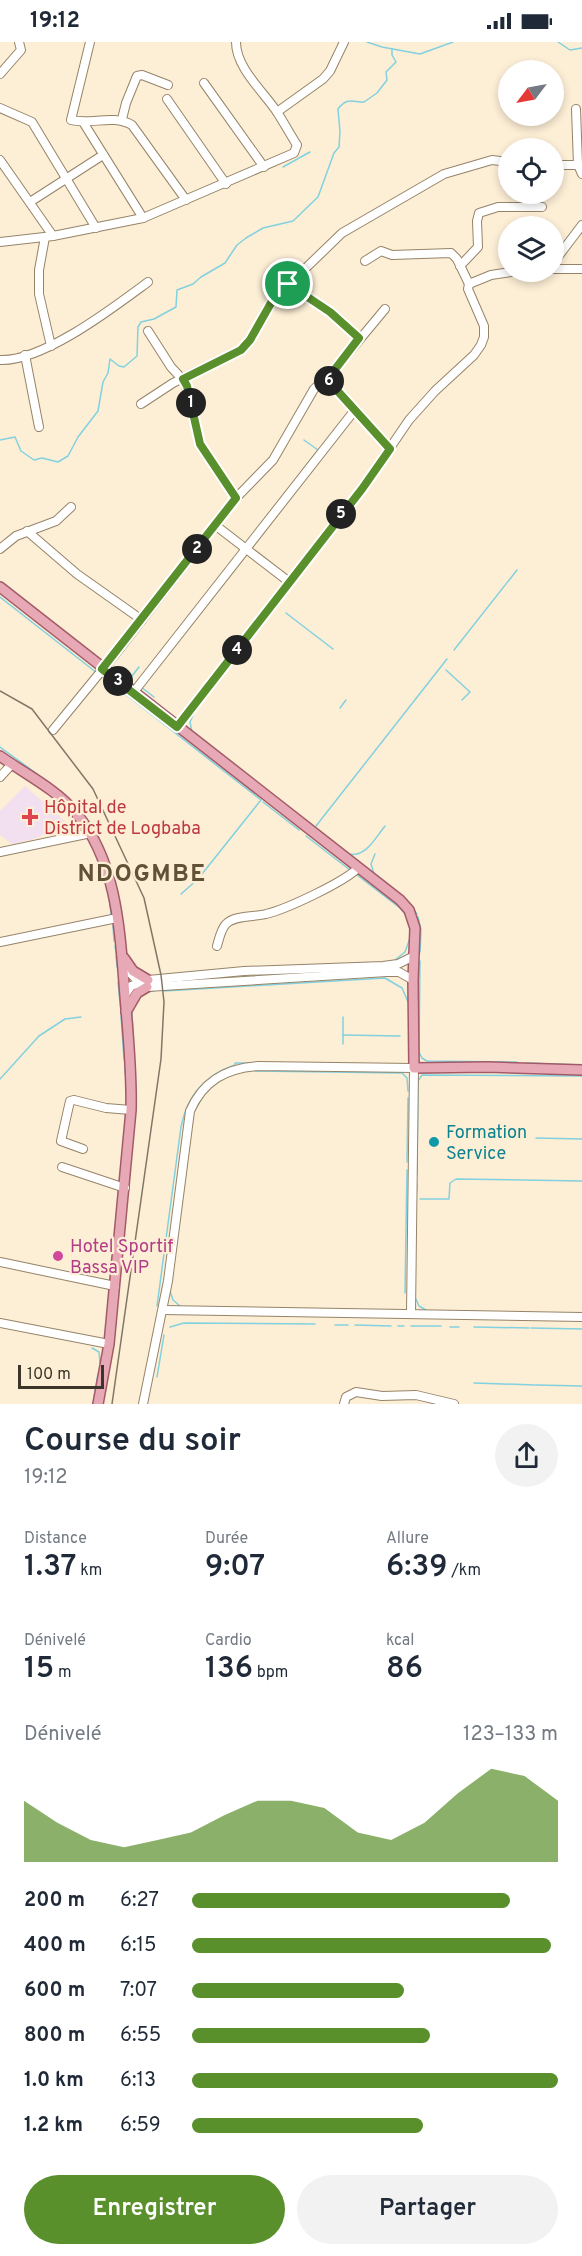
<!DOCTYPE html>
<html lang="fr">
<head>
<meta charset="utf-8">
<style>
	:root { --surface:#fff; --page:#f2f2f3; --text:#1f2937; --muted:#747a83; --accent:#59902c }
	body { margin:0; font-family:Overpass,sans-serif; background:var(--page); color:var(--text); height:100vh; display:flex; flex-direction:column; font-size:22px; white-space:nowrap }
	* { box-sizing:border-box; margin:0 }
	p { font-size:20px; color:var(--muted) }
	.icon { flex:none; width:33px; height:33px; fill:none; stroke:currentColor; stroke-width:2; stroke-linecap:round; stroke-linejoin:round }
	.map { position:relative; height:1362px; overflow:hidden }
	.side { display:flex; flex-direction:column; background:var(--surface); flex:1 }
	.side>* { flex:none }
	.needle { width:39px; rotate:238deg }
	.fabs { position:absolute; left:498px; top:18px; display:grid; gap:12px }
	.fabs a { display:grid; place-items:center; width:66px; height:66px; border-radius:50%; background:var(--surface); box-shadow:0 3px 9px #0003; font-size:30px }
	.scale { position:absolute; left:18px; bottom:15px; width:86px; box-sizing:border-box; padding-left:6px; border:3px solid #3c3529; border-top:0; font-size:16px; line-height:21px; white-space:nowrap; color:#3c3529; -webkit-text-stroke:4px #fdeed6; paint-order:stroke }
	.pin { position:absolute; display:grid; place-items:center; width:51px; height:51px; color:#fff; margin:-26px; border:3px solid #fff; border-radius:50%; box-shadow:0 2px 6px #0007 }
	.km { position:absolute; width:30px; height:30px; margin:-15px; border-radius:50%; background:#222; color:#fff; font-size:16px; line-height:30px; text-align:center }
	.round { display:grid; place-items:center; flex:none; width:63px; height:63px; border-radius:32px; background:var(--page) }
	.head { display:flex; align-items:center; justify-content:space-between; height:102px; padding:0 24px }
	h1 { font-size:33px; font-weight:600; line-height:45px }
	.stats { display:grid; grid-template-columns:repeat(3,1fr); gap:9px; height:102px; padding:6px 24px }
	.stats div { display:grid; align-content:center }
	.stats b { font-size:30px; font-weight:600 }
	.stats small { font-size:16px; font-weight:400 }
	.stats p { font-size:16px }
	.chart { height:168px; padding:12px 24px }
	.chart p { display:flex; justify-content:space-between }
	.chart svg { width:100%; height:108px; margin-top:6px; fill:var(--accent); opacity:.7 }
	.cta { display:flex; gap:12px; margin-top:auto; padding:12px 24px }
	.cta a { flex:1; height:69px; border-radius:36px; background:var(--accent); color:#fff; font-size:24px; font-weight:600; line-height:69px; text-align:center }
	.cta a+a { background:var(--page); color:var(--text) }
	ul { padding:0 24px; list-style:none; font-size:20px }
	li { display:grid; grid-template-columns:96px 72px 1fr; align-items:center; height:45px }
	li i { height:15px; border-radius:8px; background:var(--accent) }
	.status { display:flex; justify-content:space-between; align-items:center; height:42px; padding:0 30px; background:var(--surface); direction:ltr }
	.status svg { height:16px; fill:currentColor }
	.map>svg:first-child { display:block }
</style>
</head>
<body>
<div class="status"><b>19:12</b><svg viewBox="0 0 49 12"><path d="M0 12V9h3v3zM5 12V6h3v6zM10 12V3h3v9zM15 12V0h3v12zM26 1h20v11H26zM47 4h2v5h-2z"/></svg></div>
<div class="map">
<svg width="582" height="1362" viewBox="0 0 582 1362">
	<rect width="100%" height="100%" fill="#fdeed6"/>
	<!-- medical -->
	<polygon fill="#f2dff0" points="25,744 67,781 37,796 12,802 0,793 0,769"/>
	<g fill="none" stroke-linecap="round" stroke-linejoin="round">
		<!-- stream -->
		<g stroke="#82d1df" stroke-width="1.5">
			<polyline points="367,0 382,5 420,12 453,0"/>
			<polyline points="558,0 570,8 582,6"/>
			<polyline points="283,125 310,110"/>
			<path d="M0,398L15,395L21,409L34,418L42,416L58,420L68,414L78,395L98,369L103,340L108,331L110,317L119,324L124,325L137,314L138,285L141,280L154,277L176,265L177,248L193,242L201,235L225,221L237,203L246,196L263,186L293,179L318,155L334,111L339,105L340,89L338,67C347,55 352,60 364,60L377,51L387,38L386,30L396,20L392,13V7"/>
			<polyline points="302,429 318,408 304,398"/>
			<polyline points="0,555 97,631"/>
			<polyline points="286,571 333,607"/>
			<polyline points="454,608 517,528"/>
			<polyline points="446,628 470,650 462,658"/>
			<polyline points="101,633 261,758 198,837 181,852"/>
			<polyline points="128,639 139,625"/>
			<polyline points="141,645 154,655"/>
			<polyline points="340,666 346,658"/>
			<polyline points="192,690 190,680 194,671 367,447"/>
			<polyline points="0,705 48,740"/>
			<polyline points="263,760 299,788"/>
			<polyline points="59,761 73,774"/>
			<polyline points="80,769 97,795"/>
			<polyline points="316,784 447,617"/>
			<polyline points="306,794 350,828"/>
			<path d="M348,812C366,816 375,796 385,784"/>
			<polyline points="374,832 371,822 375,812"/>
			<polyline points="113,833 117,851"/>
			<polyline points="357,833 400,866 407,874"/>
			<polyline points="109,854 111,872"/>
			<polyline points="406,858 417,872"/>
			<polyline points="418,875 421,888 420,910"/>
			<polyline points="113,884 114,899"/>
			<polyline points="123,886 125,899"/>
			<polyline points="115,904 116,911"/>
			<polyline points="116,913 117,925"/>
			<polyline points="395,918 405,910 410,896"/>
			<polyline points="420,919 419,1010 422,1016 427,1019 517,1020"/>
			<polyline points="118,940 119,950"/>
			<polyline points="164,949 385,936 402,946 409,962"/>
			<polyline points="146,950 154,949"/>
			<polyline points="119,951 121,969"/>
			<polyline points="132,972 133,990"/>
			<polyline points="121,974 124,1017"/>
			<polyline points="343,993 400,994"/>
			<polyline points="343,1002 343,975"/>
			<polyline points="526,1021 582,1023"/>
			<polyline points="125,1022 125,1031"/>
			<polyline points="255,1029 402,1031 407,1036 408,1049"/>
			<polyline points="0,1037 39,994 65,977 81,975"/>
			<polyline points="198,1063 202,1056"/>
			<polyline points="472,1095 527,1096"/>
			<polyline points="536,1096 582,1097"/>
			<polyline points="407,1120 408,1056"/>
			<polyline points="417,1133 418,1039 422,1033 582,1034"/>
			<polyline points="420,1157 449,1157 450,1141 456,1137 582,1139"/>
			<polyline points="416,1159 417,1142"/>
			<polyline points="170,1249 173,1258 180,1264"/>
			<polyline points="405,1251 407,1128"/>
			<polyline points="415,1255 419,1264 426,1268"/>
			<path d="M157,1264L181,1085C187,1054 205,1033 235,1023V1021H251"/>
			<polyline points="456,1269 496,1270"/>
			<polyline points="335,1283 348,1283"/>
			<polyline points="355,1283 391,1284"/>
			<polyline points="398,1284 404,1284"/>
			<polyline points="411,1284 441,1284"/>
			<polyline points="170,1285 184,1281 315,1282"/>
			<polyline points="450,1285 459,1285"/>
			<polyline points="474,1285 529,1286"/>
			<polyline points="531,1286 582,1287"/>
			<polyline points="92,1306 99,1310 100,1321"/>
			<polyline points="157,1335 164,1293"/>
			<polyline points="474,1341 535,1343"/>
			<polyline points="536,1343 582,1344"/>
			<polyline points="93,1362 98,1332"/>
		</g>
		<defs>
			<g id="minor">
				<path d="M90,0L71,78C91,83 113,72 132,83L186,158"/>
				<polyline points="0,32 21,8 19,0"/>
				<polyline points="204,41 264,125"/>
				<polyline points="167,57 226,142"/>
				<polyline points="0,66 32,80 96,186"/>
				<polyline points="576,67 578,123 582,132"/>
				<polyline points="277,70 323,37 330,29 344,0"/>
				<polyline points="122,77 126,61 137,34 142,33 168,43"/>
				<polyline points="83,80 143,176"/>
				<polyline points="0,118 53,194"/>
				<polyline points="554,123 581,123"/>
				<polyline points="30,160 103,113"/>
				<polyline points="45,195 39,228 39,252 51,304"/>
				<path d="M0,200L53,194L143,176L294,111L297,103C290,92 284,81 277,70C263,49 236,26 236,0"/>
				<polyline points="365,219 381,209 392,213 451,211 457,217 469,242"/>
				<polyline points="554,220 582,183"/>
				<polyline points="460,224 478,205 477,179 479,171 498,165 542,165"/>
				<polyline points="554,227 582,227"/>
				<polyline points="288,242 330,270 359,296"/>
				<polyline points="25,313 39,385"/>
				<path d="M0,318C43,320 114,265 148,240"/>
				<polyline points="325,335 390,407"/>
				<polyline points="141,362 173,341 241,308 250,299 265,270 280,251 342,191 444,132 492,118 508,120"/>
				<polyline points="236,456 273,418 314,347 336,326 385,267"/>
				<polyline points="215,483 288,539"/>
				<polyline points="27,489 77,532 142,578"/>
				<polyline points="0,507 16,494 56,479 71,465"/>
				<polyline points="133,651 354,369"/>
				<polyline points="177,685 362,447 409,378 435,349 474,313 481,303 484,295 484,284 468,247 469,242 491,233 511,230"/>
				<polyline points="53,688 121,605 236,456 200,402 185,340 171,325 148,289"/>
				<polyline points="0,735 12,722"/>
				<polyline points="0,810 91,791"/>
				<polyline points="0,900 117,876"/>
				<path d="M217,904C219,897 221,887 226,882C234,873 255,875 266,872C287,867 344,840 358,826"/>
				<polyline points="125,926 139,940 147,945 387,930 399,930 413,938"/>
				<polyline points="125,953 131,944 148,938 244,929 383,924 398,922 414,914"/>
				<polyline points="83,1107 61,1099 70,1059 74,1058 106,1066 131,1068"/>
				<polyline points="62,1125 125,1146"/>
				<polyline points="0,1220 115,1244"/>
				<polyline points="163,1268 582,1275"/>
				<polyline points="0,1281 109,1302"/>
				<path d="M143,1362L168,1239L190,1069C203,1039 226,1026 258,1024L414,1026L411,1272"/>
				<polyline points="344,1362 346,1355 356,1350 382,1354 416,1353 454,1362"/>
			</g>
			<g id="major">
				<polyline points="0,545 400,858 409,868 415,886 413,938 414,1026 488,1025 582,1028"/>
				<path d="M0,714C25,732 56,747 76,771C118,821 120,892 125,954C128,992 132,1029 131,1068L109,1302L98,1362"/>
				<polyline points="124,916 133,929 148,938"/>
				<polyline points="126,970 137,951 147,945"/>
			</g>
		</defs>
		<!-- minor casing -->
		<use href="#minor" stroke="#958468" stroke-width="10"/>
		<!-- major casing -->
		<use href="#major" stroke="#a25b66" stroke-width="12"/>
		<!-- minor -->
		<use href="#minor" stroke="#fff" stroke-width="8"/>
		<!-- major -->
		<use href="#major" stroke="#e8a9b7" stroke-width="9"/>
		<!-- rail -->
		<polyline stroke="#817767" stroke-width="1.5" points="0,649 32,667 93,747 144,856 161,933 164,960 161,1017 112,1362"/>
	</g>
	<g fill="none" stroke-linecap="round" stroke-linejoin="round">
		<defs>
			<polygon id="route" points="288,242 330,270 359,296 336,326 325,335 390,407 362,447 177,685 102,627 236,456 200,402 187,344 183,337 241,308 250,298 271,261"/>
		</defs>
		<!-- route casing -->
		<use href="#route" stroke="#fff" stroke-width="12"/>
		<!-- route -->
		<use href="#route" stroke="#59902c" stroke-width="8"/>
	</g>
	<!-- markers -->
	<path fill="#e0444e" stroke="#fdeed6" stroke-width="2" d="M27 766h6v6h6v6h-6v6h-6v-6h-6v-6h6z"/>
	<circle fill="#0f9aa8" stroke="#fdeed6" stroke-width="2" cx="434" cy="1100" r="6"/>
	<circle fill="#d1479c" stroke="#fdeed6" stroke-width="2" cx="58" cy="1214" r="6"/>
	<g text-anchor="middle" stroke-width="4.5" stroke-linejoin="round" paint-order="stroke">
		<!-- health labels -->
		<g font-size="18" fill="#be3a42" stroke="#fdeed6" text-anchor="start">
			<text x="44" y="771">Hôpital de<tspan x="44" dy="21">District de Logbaba</tspan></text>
		</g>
		<!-- culture labels -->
		<g font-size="18" fill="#0d838f" stroke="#fdeed6" text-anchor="start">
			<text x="446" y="1096">Formation<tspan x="446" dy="21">Service</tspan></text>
		</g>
		<!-- hotel labels -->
		<g font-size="18" fill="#b23c85" stroke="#fdeed6" text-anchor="start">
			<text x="70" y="1210">Hotel Sportif<tspan x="70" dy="21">Bassa VIP</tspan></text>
		</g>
		<!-- district labels -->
		<g font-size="24" font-weight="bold" letter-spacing="1.5" fill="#615137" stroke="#fdeed6">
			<text x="142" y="839">NDOGMBE</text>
		</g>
	</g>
</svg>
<div class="fabs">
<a><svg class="needle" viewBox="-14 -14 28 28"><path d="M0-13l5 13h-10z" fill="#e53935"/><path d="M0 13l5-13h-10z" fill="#747a83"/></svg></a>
<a><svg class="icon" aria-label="locate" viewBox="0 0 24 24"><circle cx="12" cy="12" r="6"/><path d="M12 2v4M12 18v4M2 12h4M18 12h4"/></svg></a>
<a><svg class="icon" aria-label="layers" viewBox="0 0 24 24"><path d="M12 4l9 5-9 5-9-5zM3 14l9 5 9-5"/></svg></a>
</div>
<div class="scale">100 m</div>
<div class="pin" style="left:288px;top:242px;background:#1e9e55"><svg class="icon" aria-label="arrive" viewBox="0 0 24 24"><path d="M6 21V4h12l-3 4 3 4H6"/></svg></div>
<b class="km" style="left:191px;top:361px">1</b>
<b class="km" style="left:197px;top:507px">2</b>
<b class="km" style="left:118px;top:639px">3</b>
<b class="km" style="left:237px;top:608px">4</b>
<b class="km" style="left:341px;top:472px">5</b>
<b class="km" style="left:329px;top:339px">6</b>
</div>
<section class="side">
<div class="head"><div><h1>Course du soir</h1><p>19:12</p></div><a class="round"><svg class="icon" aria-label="share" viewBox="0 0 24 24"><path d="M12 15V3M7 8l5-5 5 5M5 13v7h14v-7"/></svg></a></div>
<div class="stats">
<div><p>Distance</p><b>1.37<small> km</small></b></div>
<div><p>Durée</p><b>9:07</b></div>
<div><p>Allure</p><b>6:39<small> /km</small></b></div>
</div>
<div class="stats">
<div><p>Dénivelé</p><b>15<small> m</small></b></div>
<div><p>Cardio</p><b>136<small> bpm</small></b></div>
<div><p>kcal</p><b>86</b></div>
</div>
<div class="chart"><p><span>Dénivelé</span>123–133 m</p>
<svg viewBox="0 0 160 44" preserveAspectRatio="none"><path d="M0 44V19L10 28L20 35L30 38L40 35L50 32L60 25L70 19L80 19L90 22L100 32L110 35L120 28L130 16L140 6L150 9L160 19V44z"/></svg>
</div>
<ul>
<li><b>200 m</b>6:27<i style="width:87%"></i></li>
<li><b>400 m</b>6:15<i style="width:98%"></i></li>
<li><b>600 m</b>7:07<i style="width:58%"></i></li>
<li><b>800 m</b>6:55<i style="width:65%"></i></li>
<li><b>1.0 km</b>6:13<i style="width:100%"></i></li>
<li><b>1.2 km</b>6:59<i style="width:63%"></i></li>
</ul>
<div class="cta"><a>Enregistrer</a><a>Partager</a></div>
</section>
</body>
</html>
